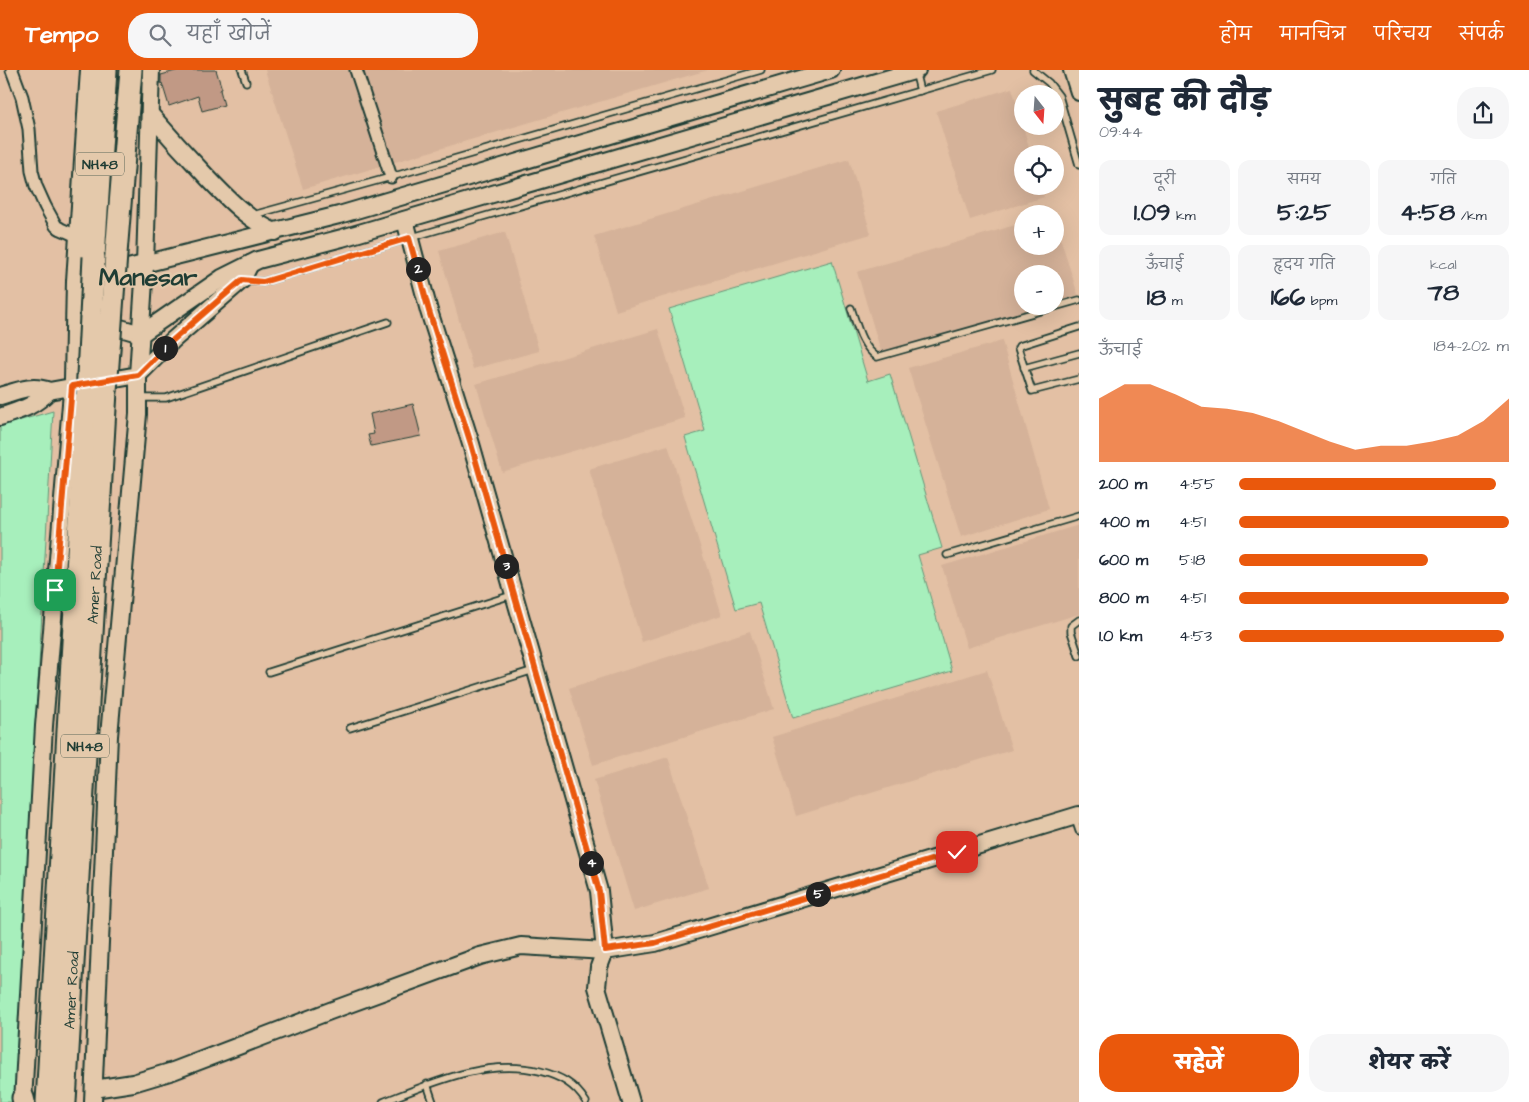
<!DOCTYPE html>
<html lang="hi">
<head>
<meta charset="utf-8">
<style>
	:root { --surface:#fff; --page:#f6f6f7; --text:#1f2937; --muted:#747a83; --accent:#ea580c }
	body { margin:0; font-family:"Architects Daughter","Playpen Sans Deva",sans-serif; background:var(--page); color:var(--text); height:100vh; display:flex; flex-direction:column; font-size:19px; white-space:nowrap }
	* { box-sizing:border-box; margin:0 }
	p { font-size:16px; color:var(--muted) }
	.icon { flex:none; width:28px; height:28px; fill:none; stroke:currentColor; stroke-width:2; stroke-linecap:round; stroke-linejoin:round }
	.map { position:relative; flex:1; overflow:hidden }
	.drawer { display:flex; flex-direction:column; background:var(--surface); width:450px }
	.drawer>* { flex:none }
	.needle { width:32px; rotate:163deg }
	.controls { position:absolute; left:1014px; top:15px; display:grid; gap:10px }
	.controls a { display:grid; place-items:center; width:50px; height:50px; border-radius:50%; background:var(--surface); box-shadow:0 5px 20px #0002; font-size:25px }
	.pin { position:absolute; display:grid; place-items:center; width:42px; height:42px; color:#fff; margin:-21px; border-radius:10px; box-shadow:0 2px 8px #0006 }
	.km { position:absolute; width:25px; height:25px; margin:-12px; border-radius:50%; background:#222; color:#fff; font-size:14px; line-height:25px; text-align:center }
	.round { display:grid; place-items:center; flex:none; width:52px; height:52px; border-radius:20px; background:var(--page) }
	.overview { display:flex; align-items:center; justify-content:space-between; height:85px; padding:0 20px }
	h1 { font-size:28px; font-weight:800; line-height:38px }
	.metrics { display:grid; grid-template-columns:repeat(3,1fr); gap:8px; height:85px; padding:5px 20px }
	.metrics div { display:grid; align-content:center; border-radius:12px; background:var(--page); text-align:center }
	.metrics b { font-size:25px; font-weight:800 }
	.metrics small { font-size:14px; font-weight:400 }
	.metrics p { font-size:14px }
	.chart { height:140px; padding:10px 20px }
	.chart p { display:flex; justify-content:space-between }
	.chart svg { width:100%; height:90px; margin-top:5px; fill:var(--accent); opacity:.7 }
	.action { display:flex; gap:10px; margin-top:auto; padding:10px 20px }
	.action a { flex:1; height:58px; border-radius:20px; background:var(--accent); color:#fff; font-size:20px; font-weight:800; line-height:58px; text-align:center }
	.action a+a { background:var(--page); color:var(--text) }
	ul { padding:0 20px; list-style:none; font-size:16px }
	li { display:grid; grid-template-columns:80px 60px 1fr; align-items:center; height:38px }
	li i { height:12px; border-radius:6px; background:var(--accent) }
	header { display:flex; align-items:center; gap:30px; box-sizing:border-box; height:70px; padding:0 25px; background:var(--accent); color:#fff }
	header strong { font-size:24px }
	nav { display:flex; gap:28px; margin-inline-start:auto; font-size:18px }
	.search { width:350px; height:45px; background:var(--page); display:flex; align-items:center; gap:12px; box-sizing:border-box; padding:0 18px; border-radius:20px; color:var(--muted); font-size:19px }
	main { display:flex; flex:1; min-height:0 }
	.map>svg:first-child { display:block }
</style>
</head>
<body>
<header>
<strong>Tempo</strong>
<div class="search"><svg class="icon" aria-label="search" viewBox="0 0 24 24"><circle cx="10" cy="10" r="6"/><path d="M15 15l6 6"/></svg>यहाँ खोजें</div>
<nav><a>होम</a><a>मानचित्र</a><a>परिचय</a><a>संपर्क</a></nav>
</header>
<main>
<div class="map">
<svg width="1079" height="1032" viewBox="0 0 1079 1032">
	<rect width="100%" height="100%" fill="#e3c0a4"/>
	<filter id="ink" filterUnits="userSpaceOnUse"><feTurbulence type="fractalNoise" baseFrequency=".02" numOctaves="2"/><feDisplacementMap in="SourceGraphic" scale="10" xChannelSelector="R" yChannelSelector="G"/><feConvolveMatrix kernelMatrix="1 2 1 2 8 2 1 2 1" color-interpolation-filters="sRGB"/></filter>
	<g filter="url(#ink)">
		<!-- built -->
		<g fill="#d5b299">
			<polygon points="265,0 708,0 303,119"/>
			<polygon points="1012,18 1031,84 1022,84 1022,116 1041,116 1044,127 970,150 936,41"/>
			<polygon points="849,89 871,164 616,241 594,166"/>
			<polygon points="1055,151 1078,225 1055,232 1055,204 1022,204 1022,236 1041,236 882,285 857,202 1022,153 1022,176 1055,176"/>
			<polygon points="505,162 539,281 473,299 439,181"/>
			<polygon points="658,259 685,348 502,402 476,314"/>
			<polygon points="1002,271 1049,439 961,467 908,298"/>
			<polygon points="668,375 722,545 642,572 589,399"/>
			<polygon points="1079,455 1079,544 967,578 942,496"/>
			<polygon points="750,561 774,639 593,695 569,618"/>
			<polygon points="987,600 1012,680 796,746 772,667"/>
			<polygon points="668,687 709,818 634,841 594,710"/>
		</g>
		<!-- green -->
		<g fill="#a7efbc" stroke="#639678">
			<polygon points="832,191 868,311 890,304 942,478 918,485 952,601 793,648 759,533 736,539 685,367 705,361 669,239"/>
			<polygon points="53,341 15,1032 0,1032 0,356"/>
		</g>
		<!-- building -->
		<g fill="#c19985" stroke="#1f3d34">
			<polygon points="179,0 216,0 222,19 220,20 224,35 202,41 198,26 169,36 162,13 161,14 161,5"/>
			<polygon points="413,334 421,366 371,376 368,365 374,364 370,344"/>
		</g>
		<g fill="none" stroke-linecap="round" stroke-linejoin="round">
			<defs>
				<g id="lane">
					<polyline points="242,0 246,12"/>
					<polyline points="1033,0 1049,13 1059,26 1079,95"/>
					<polyline points="915,1 920,21"/>
					<polyline points="253,145 391,107 761,0"/>
					<polyline points="244,210 263,212 409,168 992,0"/>
					<path d="M851,238C857,255 861,276 877,287L1079,230"/>
					<polyline points="1079,257 1019,276 1018,278 1032,321 1079,309"/>
					<polyline points="1024,298 1079,283"/>
					<polyline points="138,328 166,328 388,252"/>
					<polyline points="947,485 1079,446"/>
					<polyline points="1079,550 1071,556 1071,562 1079,586"/>
					<polyline points="269,602 512,525"/>
					<polyline points="350,658 534,600"/>
					<polyline points="1075,749 1079,761"/>
					<polyline points="427,1014 433,1032"/>
					<path d="M383,1032C432,1013 486,988 540,1001C560,1006 575,1014 586,1032"/>
				</g>
				<g id="street">
					<polyline points="12,0 22,27 29,59 32,101 36,116 45,136 56,156 61,159 79,167"/>
					<polyline points="356,0 391,107"/>
				</g>
				<g id="secondary">
					<polyline points="1072,0 1079,22"/>
					<path d="M150,44C168,65 187,86 207,107C227,128 248,150 275,162"/>
					<polyline points="405,150 429,241 471,374 599,821 605,881 599,897 597,917 631,1032"/>
					<polyline points="104,204 339,145 831,0"/>
					<polyline points="100,252 141,264 222,208 258,190 342,168 917,0"/>
					<path d="M0,326C17,321 32,314 49,321L138,305L173,270L242,210L250,194"/>
					<path d="M0,347C20,340 34,337 49,321"/>
					<polyline points="94,1019 133,1013 173,1001 330,941 480,886 521,876 605,881 655,873 1079,745"/>
					<polyline points="23,1032 44,656 73,310 75,211 89,0"/>
					<polyline points="93,1032 109,666 138,344 138,305 145,195 151,0"/>
				</g>
				<g id="highway">
					<polyline points="116,184 131,0"/>
					<polyline points="94,187 106,0"/>
					<polyline points="23,1028 24,1032"/>
					<polyline points="47,1032 87,325"/>
					<path id="s1" d="M65,1032L106,321"/>
				</g>
			</defs>
			<!-- lane casing -->
			<use href="#lane" stroke="#1f3d34" stroke-width="9"/>
			<!-- street casing -->
			<use href="#street" stroke="#1f3d34" stroke-width="15"/>
			<!-- secondary casing -->
			<use href="#secondary" stroke="#1f3d34" stroke-width="20"/>
			<!-- highway casing -->
			<use href="#highway" stroke="#1f3d34" stroke-width="25"/>
			<!-- lane -->
			<use href="#lane" stroke="#e4c9ab" stroke-width="5.5"/>
			<!-- street -->
			<use href="#street" stroke="#e4c9ab" stroke-width="11"/>
			<!-- secondary -->
			<use href="#secondary" stroke="#e4c9ab" stroke-width="16"/>
			<!-- highway -->
			<use href="#highway" stroke="#e4c9ab" stroke-width="21"/>
			<defs>
				<g id="highway-bridge">
					<polyline points="106,321 116,184"/>
					<polyline points="87,325 94,187"/>
				</g>
			</defs>
			<!-- highway-bridge casing -->
			<use href="#highway-bridge" stroke="#1f3d34" stroke-width="25" stroke-linecap="butt"/>
			<!-- highway-bridge -->
			<use href="#highway-bridge" stroke="#e4c9ab" stroke-width="21"/>
		</g>
	</g>
	<g fill="none" stroke-linecap="round" stroke-linejoin="round" filter="url(#ink)">
		<defs>
			<polyline id="route" points="55,520 72,316 138,305 173,270 242,210 263,212 409,168 429,241 471,374 599,821 605,880 655,873 957,782"/>
		</defs>
		<!-- route casing -->
		<use href="#route" stroke="#fff" stroke-width="10"/>
		<!-- route -->
		<use href="#route" stroke="#ea580c" stroke-width="6"/>
	</g>
	<g text-anchor="middle" stroke-width="4.5" stroke-linejoin="round" paint-order="stroke">
		<!-- shield labels -->
		<g fill="#e4c9ab" stroke="#5a6758" stroke-width="1">
			<rect x="76" y="82.5" width="48" height="23" rx="4"/>
			<rect x="61" y="664.5" width="48" height="23" rx="4"/>
		</g>
		<g font-size="14" font-weight="bold" fill="#1f3d34">
			<text x="100" y="99">NH48</text>
			<text x="85" y="681">NH48</text>
		</g>
		<!-- street labels -->
		<g font-size="15" fill="#1f3d34" stroke="#e4c9ab">
			<text dy="5" stroke="none"><textPath href="#s1" startOffset="518">Amer Road</textPath></text>
			<text dy="5" stroke="none"><textPath href="#s1" startOffset="112">Amer Road</textPath></text>
		</g>
		<!-- town labels -->
		<g font-size="25" font-weight="bold" fill="#1f3d34" stroke="#e4c9ab">
			<text x="148" y="215">Manesar</text>
		</g>
	</g>
</svg>
<div class="controls">
<a><svg class="needle" viewBox="-14 -14 28 28"><path d="M0-13l5 13h-10z" fill="#e53935"/><path d="M0 13l5-13h-10z" fill="#747a83"/></svg></a>
<a><svg class="icon" aria-label="locate" viewBox="0 0 24 24"><circle cx="12" cy="12" r="6"/><path d="M12 2v4M12 18v4M2 12h4M18 12h4"/></svg></a>
<a>+</a>
<a>−</a>
</div>
<div class="pin" style="left:55px;top:520px;background:#1e9e55"><svg class="icon" aria-label="arrive" viewBox="0 0 24 24"><path d="M6 21V4h12l-3 4 3 4H6"/></svg></div>
<div class="pin" style="left:957px;top:782px;background:#d93025"><svg class="icon" aria-label="check" viewBox="0 0 24 24"><path d="M5 12l5 5 9-10"/></svg></div>
<b class="km" style="left:165px;top:278px">1</b>
<b class="km" style="left:418px;top:199px">2</b>
<b class="km" style="left:506px;top:496px">3</b>
<b class="km" style="left:591px;top:793px">4</b>
<b class="km" style="left:818px;top:824px">5</b>
</div>
<section class="drawer">
<div class="overview"><div><h1>सुबह की दौड़</h1><p>09:44</p></div><a class="round"><svg class="icon" aria-label="share" viewBox="0 0 24 24"><path d="M12 15V3M7 8l5-5 5 5M5 13v7h14v-7"/></svg></a></div>
<div class="metrics">
<div><p>दूरी</p><b>1.09<small> km</small></b></div>
<div><p>समय</p><b>5:25</b></div>
<div><p>गति</p><b>4:58<small> /km</small></b></div>
</div>
<div class="metrics">
<div><p>ऊँचाई</p><b>18<small> m</small></b></div>
<div><p>हृदय गति</p><b>166<small> bpm</small></b></div>
<div><p>kcal</p><b>78</b></div>
</div>
<div class="chart"><p><span>ऊँचाई</span>184–202 m</p>
<svg viewBox="0 0 160 44" preserveAspectRatio="none"><path d="M0 44V13L10 6L20 6L30 11L40 17L50 18L60 20L70 24L80 29L90 34L100 38L110 36L120 36L130 34L140 31L150 24L160 13V44z"/></svg>
</div>
<ul>
<li><b>200 m</b>4:55<i style="width:95%"></i></li>
<li><b>400 m</b>4:51<i style="width:100%"></i></li>
<li><b>600 m</b>5:18<i style="width:70%"></i></li>
<li><b>800 m</b>4:51<i style="width:100%"></i></li>
<li><b>1.0 km</b>4:53<i style="width:98%"></i></li>
</ul>
<div class="action"><a>सहेजें</a><a>शेयर करें</a></div>
</section>
</main>
</body>
</html>
